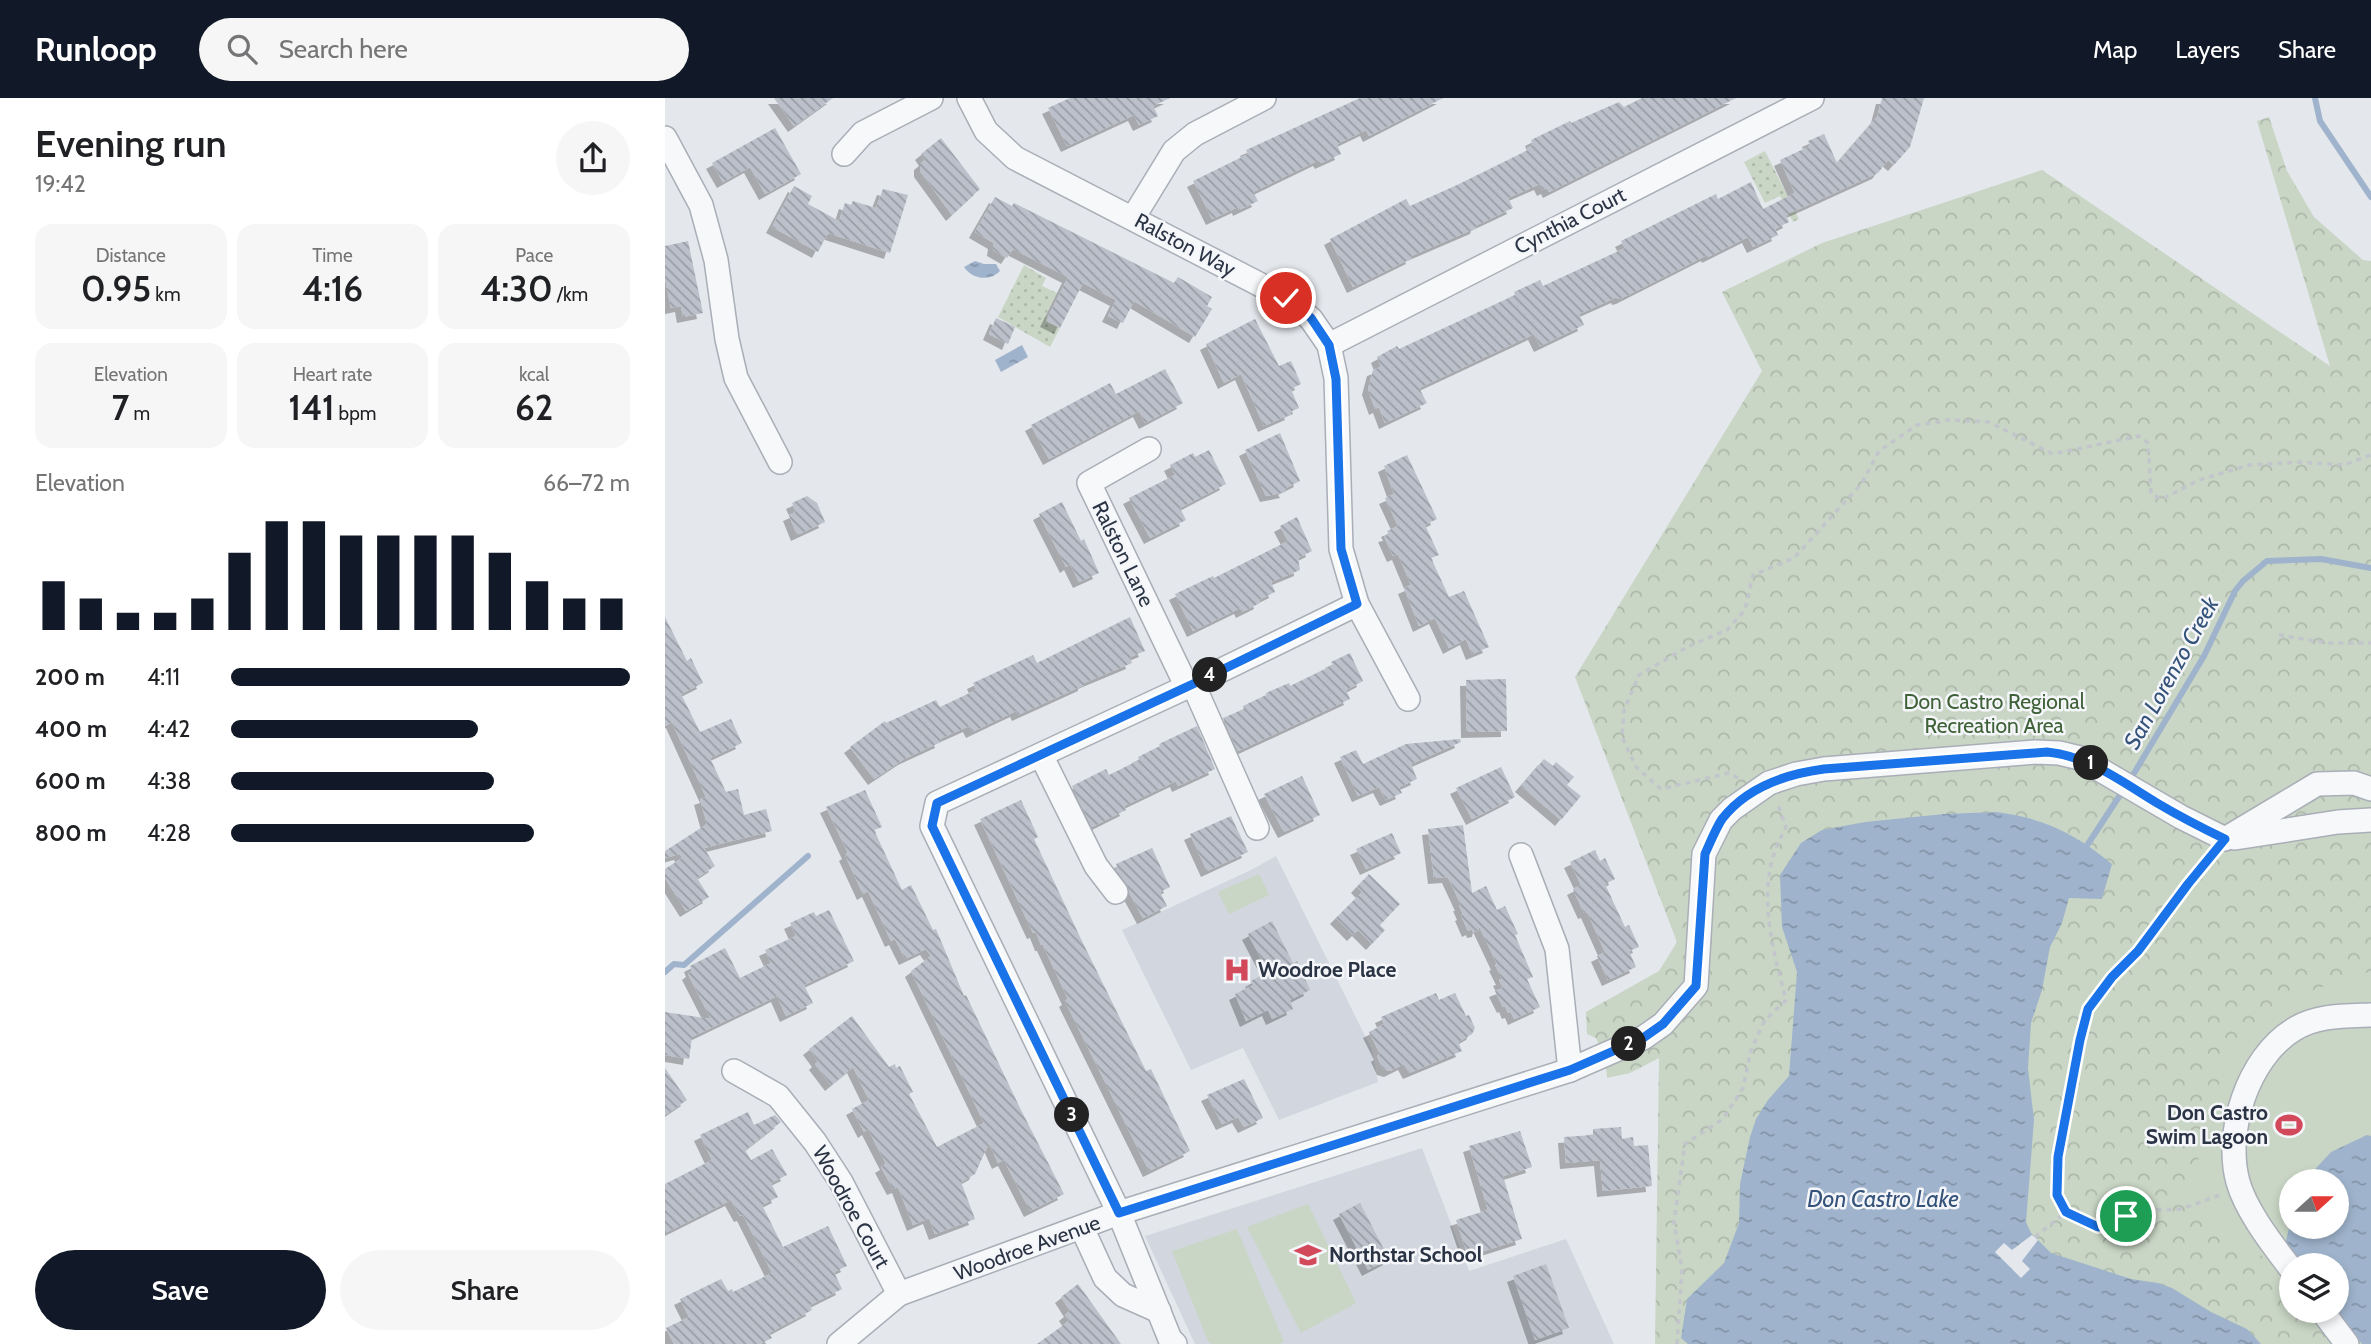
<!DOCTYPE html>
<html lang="en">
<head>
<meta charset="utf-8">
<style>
	:root { --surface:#fff; --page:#f6f6f6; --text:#202124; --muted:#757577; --accent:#111827 }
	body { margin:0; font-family:Cabin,sans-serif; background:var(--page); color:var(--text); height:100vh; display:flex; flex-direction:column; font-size:26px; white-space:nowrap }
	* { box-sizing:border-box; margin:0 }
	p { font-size:23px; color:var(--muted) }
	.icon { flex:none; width:38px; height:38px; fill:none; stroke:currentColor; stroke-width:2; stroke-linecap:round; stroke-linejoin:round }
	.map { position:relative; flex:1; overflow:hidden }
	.side { display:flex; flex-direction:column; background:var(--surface); width:665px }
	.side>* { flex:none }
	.needle { width:46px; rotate:69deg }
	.fabs { position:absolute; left:1614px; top:1071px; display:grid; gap:14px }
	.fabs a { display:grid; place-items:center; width:70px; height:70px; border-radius:50%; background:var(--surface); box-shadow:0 4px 10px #0003; font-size:35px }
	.pin { position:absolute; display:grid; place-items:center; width:60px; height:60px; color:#fff; margin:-30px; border:4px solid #fff; border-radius:50%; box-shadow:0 2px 7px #0007 }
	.km { position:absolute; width:35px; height:35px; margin:-18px; border-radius:50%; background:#222; color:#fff; font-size:19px; line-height:35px; text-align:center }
	.round { display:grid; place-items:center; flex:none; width:74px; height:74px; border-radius:37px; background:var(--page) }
	.headline { display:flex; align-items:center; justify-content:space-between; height:119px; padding:0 35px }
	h1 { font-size:38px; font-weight:600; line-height:52px }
	.figures { display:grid; grid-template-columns:repeat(3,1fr); gap:10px; height:119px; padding:7px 35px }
	.figures div { display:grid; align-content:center; border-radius:18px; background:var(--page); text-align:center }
	.figures b { font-size:35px; font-weight:600 }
	.figures small { font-size:19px; font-weight:400 }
	.figures p { font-size:19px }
	.chart { height:196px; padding:14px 35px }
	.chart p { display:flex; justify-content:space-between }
	.chart svg { width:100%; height:126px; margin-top:7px; stroke:var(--accent); stroke-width:6 }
	.cta { display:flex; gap:14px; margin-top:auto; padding:14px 35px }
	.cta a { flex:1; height:80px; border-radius:42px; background:var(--accent); color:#fff; font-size:28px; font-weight:600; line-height:80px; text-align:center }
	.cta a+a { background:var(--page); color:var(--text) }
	ul { padding:0 35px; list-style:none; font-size:23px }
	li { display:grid; grid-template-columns:112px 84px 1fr; align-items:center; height:52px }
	li i { height:18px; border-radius:9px; background:var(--accent) }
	header { display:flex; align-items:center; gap:42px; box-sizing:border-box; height:98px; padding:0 35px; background:var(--accent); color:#fff }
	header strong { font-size:33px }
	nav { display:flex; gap:38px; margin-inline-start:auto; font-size:24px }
	.search { width:490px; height:63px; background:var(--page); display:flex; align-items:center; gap:18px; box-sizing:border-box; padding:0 24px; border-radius:38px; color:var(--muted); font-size:26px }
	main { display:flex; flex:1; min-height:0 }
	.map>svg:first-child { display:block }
</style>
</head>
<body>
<header>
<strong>Runloop</strong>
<div class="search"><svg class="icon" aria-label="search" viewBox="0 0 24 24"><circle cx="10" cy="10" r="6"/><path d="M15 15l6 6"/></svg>Search here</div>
<nav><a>Map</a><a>Layers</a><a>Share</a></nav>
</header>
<main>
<section class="side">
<div class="headline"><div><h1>Evening run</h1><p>19:42</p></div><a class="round"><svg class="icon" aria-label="share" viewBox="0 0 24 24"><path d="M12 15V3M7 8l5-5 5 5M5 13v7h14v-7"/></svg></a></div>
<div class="figures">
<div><p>Distance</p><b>0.95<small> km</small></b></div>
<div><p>Time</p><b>4:16</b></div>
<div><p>Pace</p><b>4:30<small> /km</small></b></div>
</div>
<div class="figures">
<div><p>Elevation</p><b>7<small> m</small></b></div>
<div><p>Heart rate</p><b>141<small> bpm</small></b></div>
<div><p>kcal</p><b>62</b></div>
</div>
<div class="chart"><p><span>Elevation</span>66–72 m</p>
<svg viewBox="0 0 160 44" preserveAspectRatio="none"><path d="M5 44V27M15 44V33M25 44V38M35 44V38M45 44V33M55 44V17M65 44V6M75 44V6M85 44V11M95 44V11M105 44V11M115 44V11M125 44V17M135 44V27M145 44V33M155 44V33"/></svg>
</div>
<ul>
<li><b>200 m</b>4:11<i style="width:100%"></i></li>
<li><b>400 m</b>4:42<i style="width:62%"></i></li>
<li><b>600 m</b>4:38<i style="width:66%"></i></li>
<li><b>800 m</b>4:28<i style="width:76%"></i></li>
</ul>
<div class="cta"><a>Save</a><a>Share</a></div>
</section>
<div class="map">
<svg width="1706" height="1246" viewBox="0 0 1706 1246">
	<defs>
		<pattern id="grass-dots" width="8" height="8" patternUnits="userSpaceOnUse" patternTransform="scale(1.75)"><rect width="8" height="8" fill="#c9d6c5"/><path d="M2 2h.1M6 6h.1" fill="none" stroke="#adb8ab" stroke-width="1.8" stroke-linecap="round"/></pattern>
		<pattern id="park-crowns" width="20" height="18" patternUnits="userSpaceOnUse" patternTransform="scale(1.75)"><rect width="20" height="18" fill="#c9d6c5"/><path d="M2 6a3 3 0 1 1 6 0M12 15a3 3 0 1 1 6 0" fill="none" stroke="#adb8ab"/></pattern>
		<pattern id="water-ripples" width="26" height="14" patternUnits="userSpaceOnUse" patternTransform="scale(1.75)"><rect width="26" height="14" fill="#9fb4cc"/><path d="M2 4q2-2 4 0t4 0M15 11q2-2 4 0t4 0" fill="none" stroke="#8293a7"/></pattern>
		<pattern id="building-back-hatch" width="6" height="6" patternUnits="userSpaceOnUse" patternTransform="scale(1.75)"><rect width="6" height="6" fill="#bbc0ca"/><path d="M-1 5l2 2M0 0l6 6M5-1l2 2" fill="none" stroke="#989da6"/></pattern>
		<filter id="shadow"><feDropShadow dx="-6" dy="6" stdDeviation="0" flood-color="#0004"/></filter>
	</defs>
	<rect width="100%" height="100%" fill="#e4e7ec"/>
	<!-- built -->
	<g fill="#d2d6de">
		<polygon points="611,758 707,952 713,984 614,1022 578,950 526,972 457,832 588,771"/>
		<polygon points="757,1050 804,1173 901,1141 949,1246 530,1246 480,1138"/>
	</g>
	<!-- grass -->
	<g fill="url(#grass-dots)">
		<polygon points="1100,53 1134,121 1128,124 1115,98 1100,105 1079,64"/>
		<polygon points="359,167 381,180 377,188 392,195 380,218 396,228 385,249 333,219"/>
	</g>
	<!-- park -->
	<path fill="url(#park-crowns)" fill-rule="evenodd" d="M1604,19L1622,73L1649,119L1698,162L1706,163V1246H990L994,960L965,975L942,980L941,963L931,940L922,936L921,914L994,873L1012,844L910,579L1097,273L1057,194L1157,145L1377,72L1665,268L1592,23ZM1626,1083H1671V1129H1626ZM1626,1167H1671V1213H1626Z"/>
	<!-- pitch -->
	<g fill="#c9d6c5" fill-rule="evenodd">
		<polygon points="594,776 604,797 564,816 553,794"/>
		<path d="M1706,873V1246H1675L1671,1213V1167H1626V1183L1597,1158L1520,1110L1558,971L1621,901ZM1626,1083H1671V1129H1626Z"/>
		<polygon points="643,1106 691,1205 636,1235 582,1129"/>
		<polygon points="572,1131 619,1244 613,1246 547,1246 543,1243 507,1153"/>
	</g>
	<!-- water -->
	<g fill="url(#water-ripples)">
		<path d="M310,163L319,166H331L335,173C324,184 307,181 299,169Z"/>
		<polygon points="357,247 363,259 336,274 330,262"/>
		<path d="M1331,714C1379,720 1411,736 1447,766L1437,801L1404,800L1397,825L1385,849L1377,892L1366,925L1363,970L1369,1022L1361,1124L1366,1135L1386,1155L1466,1181L1493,1185L1507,1190L1546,1214L1582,1231L1596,1246H1023L1016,1240L1022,1201L1059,1165L1074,1125L1075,1086L1085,1039L1091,1021L1103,1002L1124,978L1132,874L1117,829L1115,777L1136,745L1157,732L1200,724L1279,716Z"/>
		<polygon points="1702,1037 1706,1038 1706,1246 1697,1246 1670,1213 1671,1167 1630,1166 1619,1151 1626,1122 1626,1129 1671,1129 1671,1083 1639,1083 1666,1054"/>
	</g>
	<!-- pier -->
	<polygon fill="#e4e7ec" points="1367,1137 1373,1142 1357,1163 1365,1171 1356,1180 1330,1154 1339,1145 1347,1152"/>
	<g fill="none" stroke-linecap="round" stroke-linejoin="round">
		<!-- stream -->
		<g stroke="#9fb4cc" stroke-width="6">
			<polyline points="1650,0 1655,23 1706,99"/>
			<polyline points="1465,682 1539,558 1570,493 1578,483 1602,463 1656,461 1706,470"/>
			<polyline points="1418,751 1423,746 1459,691"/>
			<polyline points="0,874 9,866 19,867 143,758"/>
		</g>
	</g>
	<!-- building -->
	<g fill="url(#building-back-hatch)" filter="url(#shadow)">
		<polygon points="109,0 168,0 129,28"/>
		<polygon points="405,0 505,0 488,8 493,18 474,27 469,17 402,48 383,10"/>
		<polygon points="695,0 778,0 704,38 701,32 672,46 676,56 656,65 654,62 588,94 593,103 574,112 573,109 547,121 528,83 583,56 581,52"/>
		<polygon points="977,0 1071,0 884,94 882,90 878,92 875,86 843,100 848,110 812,127 811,130 746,158 747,160 688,189 665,141 741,101 745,108 792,87 863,52 862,50 868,47 866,42 905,23 906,25 954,4 959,9"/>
		<polygon points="1217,0 1259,0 1245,49 1229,67 1223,62 1213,75 1121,117 1124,124 1110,131 1113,137 1088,149 1083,139 1043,159 1042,157 957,200 953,201 952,199 914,216 919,227 875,248 869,236 754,290 762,305 720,325 714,309 710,311 703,291 708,272 716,269 712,259 732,248 734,251 850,197 849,194 875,182 878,188 960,150 956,143 1051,96 1053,101 1086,84 1098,111 1130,95 1115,62 1145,48 1143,43 1159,36 1172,65 1212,19"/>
		<polygon points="110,30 136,76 100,96 85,69 58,84 47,65"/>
		<polygon points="276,40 315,91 287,117 255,73 255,66 260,62 256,56"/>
		<polygon points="129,88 147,98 143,106 174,123 180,105 186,107 188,103 211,110 218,91 243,97 225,155 163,135 153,154 107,129"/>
		<polygon points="330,99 347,108 349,105 509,185 513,179 547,199 542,208 547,211 530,239 469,203 458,225 443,218 451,202 418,185 395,230 381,223 403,179 348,151 342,160 328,152 329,145 310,134"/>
		<polygon points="23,143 38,215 18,219 16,208 6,210 0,180 0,148"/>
		<polygon points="331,220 350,229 343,246 324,236"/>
		<polygon points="590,221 614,268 626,263 636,286 626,291 634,310 625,314 626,316 599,328 576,276 559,285 541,246"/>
		<polygon points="500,271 518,305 480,325 474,313 384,361 366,327 445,285 451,296"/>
		<polygon points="615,335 635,383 619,391 621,394 601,398 580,352"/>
		<polygon points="544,352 561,386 515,410 521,422 485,440 464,400 510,377 505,367 528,355 530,359"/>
		<polygon points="742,357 772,421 760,427 774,457 766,460 784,499 799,493 824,549 807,556 801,541 784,550 770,520 754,528 739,490 746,487 733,456 728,458 719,438 724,437 722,433 733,428 720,400 729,396 719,368"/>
		<polygon points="142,398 152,405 160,424 132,437 124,417 131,414 127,405"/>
		<polygon points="397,404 416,443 419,441 434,475 414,484 405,466 401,469 374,416"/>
		<polygon points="632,419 647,453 633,460 635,472 606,484 610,494 594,502 595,505 577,514 575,510 528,533 510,496 548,478 549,480 623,443 615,428"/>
		<polygon points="0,519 22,563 26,560 38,585 16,596 35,634 66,621 77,645 45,660 61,694 73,691 79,717 101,711 107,733 39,750 50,768 32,780 44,799 21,813 0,780 0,771 17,760 15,756 0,760 0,753 42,726 35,701 41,699 7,624 0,628"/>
		<polygon points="465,519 480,553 465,559 467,565 419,585 419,587 353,617 351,613 307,634 304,628 275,641 276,644 239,661 209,681 185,649 220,623 221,625 271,602 275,609 311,592 308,585 368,557 372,565"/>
		<polygon points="685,555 698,583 681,592 685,601 573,653 558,620 579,611 578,608 601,597 601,595 624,585 625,588 668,567 666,564"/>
		<polygon points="841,581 842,633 802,634 801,582"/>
		<polygon points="532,628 550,671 513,688 511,683 459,708 461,712 427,729 407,688 441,671 444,677 474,662 473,659 495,648 494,646"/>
		<polygon points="795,641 796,644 746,666 752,681 734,689 737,695 721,702 714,689 693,698 675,659 691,652 698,666 741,646"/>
		<polygon points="879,661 888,668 891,664 909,679 902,687 916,698 896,722 856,688"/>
		<polygon points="836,669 850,699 807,721 791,690"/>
		<polygon points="637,678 655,717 619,734 599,696"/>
		<polygon points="200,692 217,729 209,732 237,792 246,787 268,832 271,831 299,898 301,897 355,1010 399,1096 365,1113 339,1062 333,1065 324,1045 310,1076 296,1084 310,1121 270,1136 264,1120 248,1127 233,1089 228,1091 216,1069 221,1066 203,1031 199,1034 187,1011 204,1002 188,969 166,987 150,966 153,963 144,951 187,918 224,969 230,966 231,970 235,968 248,994 244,996 272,1049 319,1025 246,873 266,858 261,851 240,861 230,841 226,843 203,793 198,796 180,757 183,755 161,709"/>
		<polygon points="356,702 373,739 369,741 416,841 481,973 486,971 525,1053 484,1073 400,903 403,901 378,847 376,847 371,834 368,835 315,721"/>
		<polygon points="566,718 583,754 542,773 525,736"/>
		<polygon points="798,727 807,795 821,788 832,812 840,808 853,836 850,837 868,879 862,881 875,909 849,921 846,914 843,915 840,908 838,909 830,893 838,890 834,882 837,881 830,867 832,866 814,828 813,833 808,834 807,831 803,833 796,817 798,816 794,807 796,807 783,779 769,780 763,731"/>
		<polygon points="727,735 736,755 701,771 691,751"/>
		<polygon points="487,750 505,789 495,794 502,808 478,820 465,796 462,786 451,771 453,770 451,766"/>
		<polygon points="930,752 935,763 940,760 950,781 940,786 960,829 964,827 974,849 964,853 971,869 943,882 932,858 940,854 922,814 919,815 908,791 916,787 905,764"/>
		<polygon points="704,776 735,806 715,827 720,832 707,846 693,832 688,837 671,820 697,794 692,789"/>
		<polygon points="164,812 189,863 139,887 148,905 121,918 112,898 27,939 24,961 0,957 0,914 46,921 23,876 27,873 25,868 60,850 75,880 106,865 100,852 131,838 125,825 149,814 151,818"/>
		<polygon points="607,823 628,865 632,863 645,892 625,902 628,911 607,921 603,912 581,923 570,896 588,887 586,883 603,874 583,836"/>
		<polygon points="771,895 774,902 790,895 801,918 804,917 810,930 807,936 793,944 797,953 744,975 739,966 725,973 718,971 712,958 715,956 704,934 719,926 716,919"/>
		<polygon points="0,970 22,1002 0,1017"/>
		<polygon points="579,981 598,1020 579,1029 573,1019 557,1026 542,997"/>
		<polygon points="83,1014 89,1027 110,1017 116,1024 80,1052 86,1062 107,1051 122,1077 106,1085 113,1099 97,1107 118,1149 163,1128 182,1168 169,1174 177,1191 145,1207 147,1212 104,1235 107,1240 95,1246 9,1246 1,1230 24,1219 15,1201 56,1181 63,1193 67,1191 68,1194 107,1175 78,1117 75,1118 66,1102 0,1135 0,1086 47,1062 35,1037"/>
		<polygon points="956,1029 957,1041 968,1039 969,1048 983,1047 987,1088 938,1093 935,1062 901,1065 899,1039 928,1037 928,1031"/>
		<polygon points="855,1033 867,1069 838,1078 857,1141 803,1158 791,1122 823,1112 804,1048"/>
		<polygon points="695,1105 724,1161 703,1172 674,1116"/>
		<polygon points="881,1166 904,1230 870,1242 848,1178"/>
		<polygon points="413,1186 456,1246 372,1246 404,1223 400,1217 405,1213 396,1199"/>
	</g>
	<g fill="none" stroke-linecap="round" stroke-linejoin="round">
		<defs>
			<g id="minor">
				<polyline points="304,0 321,33 350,60 621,200 646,221 664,247 671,280 676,451 692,506 743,601"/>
				<polyline points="0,40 36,107 51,162 62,241 71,280 115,364"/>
				<polyline points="179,56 198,35 266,0"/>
				<polyline points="468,120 509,53 530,36 599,0"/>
				<polyline points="664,247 1147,0"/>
				<polyline points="484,351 424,385 522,589"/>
				<polyline points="528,586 592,730"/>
				<polyline points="376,657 431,768 451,794"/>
				<polyline points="1570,740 1673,724 1706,722"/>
				<polyline points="856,757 892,851 905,972"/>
				<polyline points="69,973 113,998 150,1044 176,1084 234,1196"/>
				<polyline points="417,1130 440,1180 458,1197 494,1213"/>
				<path d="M1626,1171C1608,1147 1581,1113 1573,1084C1559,1034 1583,960 1628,932C1651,917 1680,918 1706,917"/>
				<polyline points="1657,1213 1682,1246"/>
				<polyline points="174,1246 234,1196 454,1115 905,972 978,940 998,926 1031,888 1039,756 1056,722 1067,711 1104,685 1131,676 1159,671 1371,654 1394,655 1415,660 1516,719 1560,741 1652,686 1689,685 1706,691"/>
				<polyline points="510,1246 505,1241 454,1115 267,728 272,705 528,586 692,506"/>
			</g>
		</defs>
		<!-- minor casing -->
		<use href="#minor" stroke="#a9aeb7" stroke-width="26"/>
		<!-- path -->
		<g stroke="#c2c5cb" stroke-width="3.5" stroke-dasharray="5 5" stroke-linecap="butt">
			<polyline points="1614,537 1662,545 1706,545"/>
			<polyline points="1073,680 1064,675 996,691 971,669 957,639 959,612 974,577 1024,548 1062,532 1080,512 1088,477 1129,460 1197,385 1214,353 1252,327 1284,322 1324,324 1388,356 1474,338 1483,345 1486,396 1497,401 1534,382 1584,367 1634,364 1679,367 1706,357"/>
			<polyline points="1545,759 1492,826 1473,853 1447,879 1423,911 1415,942 1393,1060 1392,1096 1401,1114 1433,1129 1461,1118 1492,1112 1516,1111 1555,1097"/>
			<polyline points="1370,1139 1401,1114"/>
			<path d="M1012,1246L1017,1171L1009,1124L1020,1046L1058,1021L1078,990L1086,952L1100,922L1121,902C1109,855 1093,801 1110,753C1113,745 1117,737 1121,729L1112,704"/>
		</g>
		<!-- minor -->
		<use href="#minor" stroke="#f7f8fa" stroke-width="23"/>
	</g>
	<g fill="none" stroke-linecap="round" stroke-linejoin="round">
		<defs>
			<path id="route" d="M621,200L646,220L664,247L671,281L676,451L692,506L528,586L272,705L267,728L454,1115L905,972L978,940L998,926L1031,888L1040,756C1045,745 1050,732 1057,721C1081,690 1121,676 1159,671L1382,654C1424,658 1457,684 1492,705C1514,718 1537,730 1560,741L1523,786L1473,853L1447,879L1423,911L1415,942L1393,1059L1392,1097L1401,1114L1433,1129L1461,1118"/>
		</defs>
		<!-- route casing -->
		<use href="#route" stroke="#fff" stroke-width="14"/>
		<!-- route -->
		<use href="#route" stroke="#1a73e8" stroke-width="9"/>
	</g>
	<!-- icons -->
	<defs>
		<symbol id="hospital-bare" viewBox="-9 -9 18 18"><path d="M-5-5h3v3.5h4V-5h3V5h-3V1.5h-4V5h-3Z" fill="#d1495b" stroke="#f4f6f9" stroke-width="2.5" paint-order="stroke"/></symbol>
		<symbol id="stadium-bare" viewBox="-9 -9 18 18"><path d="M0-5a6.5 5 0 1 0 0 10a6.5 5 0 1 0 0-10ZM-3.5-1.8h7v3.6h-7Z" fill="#d1495b" stroke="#f4f6f9" stroke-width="2.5" paint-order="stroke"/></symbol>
		<symbol id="school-bare" viewBox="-9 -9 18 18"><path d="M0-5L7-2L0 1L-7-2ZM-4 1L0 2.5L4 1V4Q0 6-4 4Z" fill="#d1495b" stroke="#f4f6f9" stroke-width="2.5" paint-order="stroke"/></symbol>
	</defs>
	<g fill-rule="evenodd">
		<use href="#hospital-bare" x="553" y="853" width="38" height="38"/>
		<use href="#stadium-bare" x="1605" y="1008" width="38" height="38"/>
		<use href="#school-bare" x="624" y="1138" width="38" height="38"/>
	</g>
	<g text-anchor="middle" stroke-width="5" stroke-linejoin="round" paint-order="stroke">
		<!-- street labels -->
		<g font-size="21" fill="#2b3445" stroke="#f4f6f9">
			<text transform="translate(905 123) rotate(-27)" y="7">Cynthia Court</text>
			<text transform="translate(520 147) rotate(28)" y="7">Ralston Way</text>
			<text transform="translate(458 456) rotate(64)" y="7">Ralston Lane</text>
			<text transform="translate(186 1109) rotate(61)" y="7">Woodroe Court</text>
			<text transform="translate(362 1150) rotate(-20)" y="7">Woodroe Avenue</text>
		</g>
		<!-- park labels -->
		<g font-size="21" fill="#3f6138" stroke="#f4f6f9">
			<text x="1329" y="611">Don Castro Regional<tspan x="1329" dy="24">Recreation Area</tspan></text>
		</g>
		<!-- poi labels -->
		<g font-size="21" font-weight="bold" fill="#2b3445" stroke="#f4f6f9" text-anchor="start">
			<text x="593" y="879">Woodroe Place</text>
			<text x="1603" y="1022" text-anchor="end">Don Castro<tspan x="1603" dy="24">Swim Lagoon</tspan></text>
			<text x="664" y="1164">Northstar School</text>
		</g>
		<!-- water labels -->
		<g font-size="23" font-style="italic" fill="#34527a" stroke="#f4f6f9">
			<text transform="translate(1506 575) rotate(-61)" y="8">San Lorenzo Creek</text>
			<text x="1218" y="1109">Don Castro Lake</text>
		</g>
	</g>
</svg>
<div class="fabs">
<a><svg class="needle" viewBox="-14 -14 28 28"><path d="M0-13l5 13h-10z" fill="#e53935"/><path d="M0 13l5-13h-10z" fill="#757577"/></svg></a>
<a><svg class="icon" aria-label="layers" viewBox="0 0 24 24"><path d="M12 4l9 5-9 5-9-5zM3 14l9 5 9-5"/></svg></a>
</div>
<div class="pin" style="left:1461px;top:1118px;background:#1e9e55"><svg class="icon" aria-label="arrive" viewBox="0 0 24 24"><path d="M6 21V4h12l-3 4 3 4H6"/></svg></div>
<div class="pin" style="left:621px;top:200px;background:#d93025"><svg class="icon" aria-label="check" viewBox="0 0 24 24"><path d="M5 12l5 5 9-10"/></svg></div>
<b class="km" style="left:1426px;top:665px">1</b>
<b class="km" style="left:964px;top:946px">2</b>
<b class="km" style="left:407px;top:1017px">3</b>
<b class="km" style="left:545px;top:577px">4</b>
</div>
</main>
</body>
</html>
